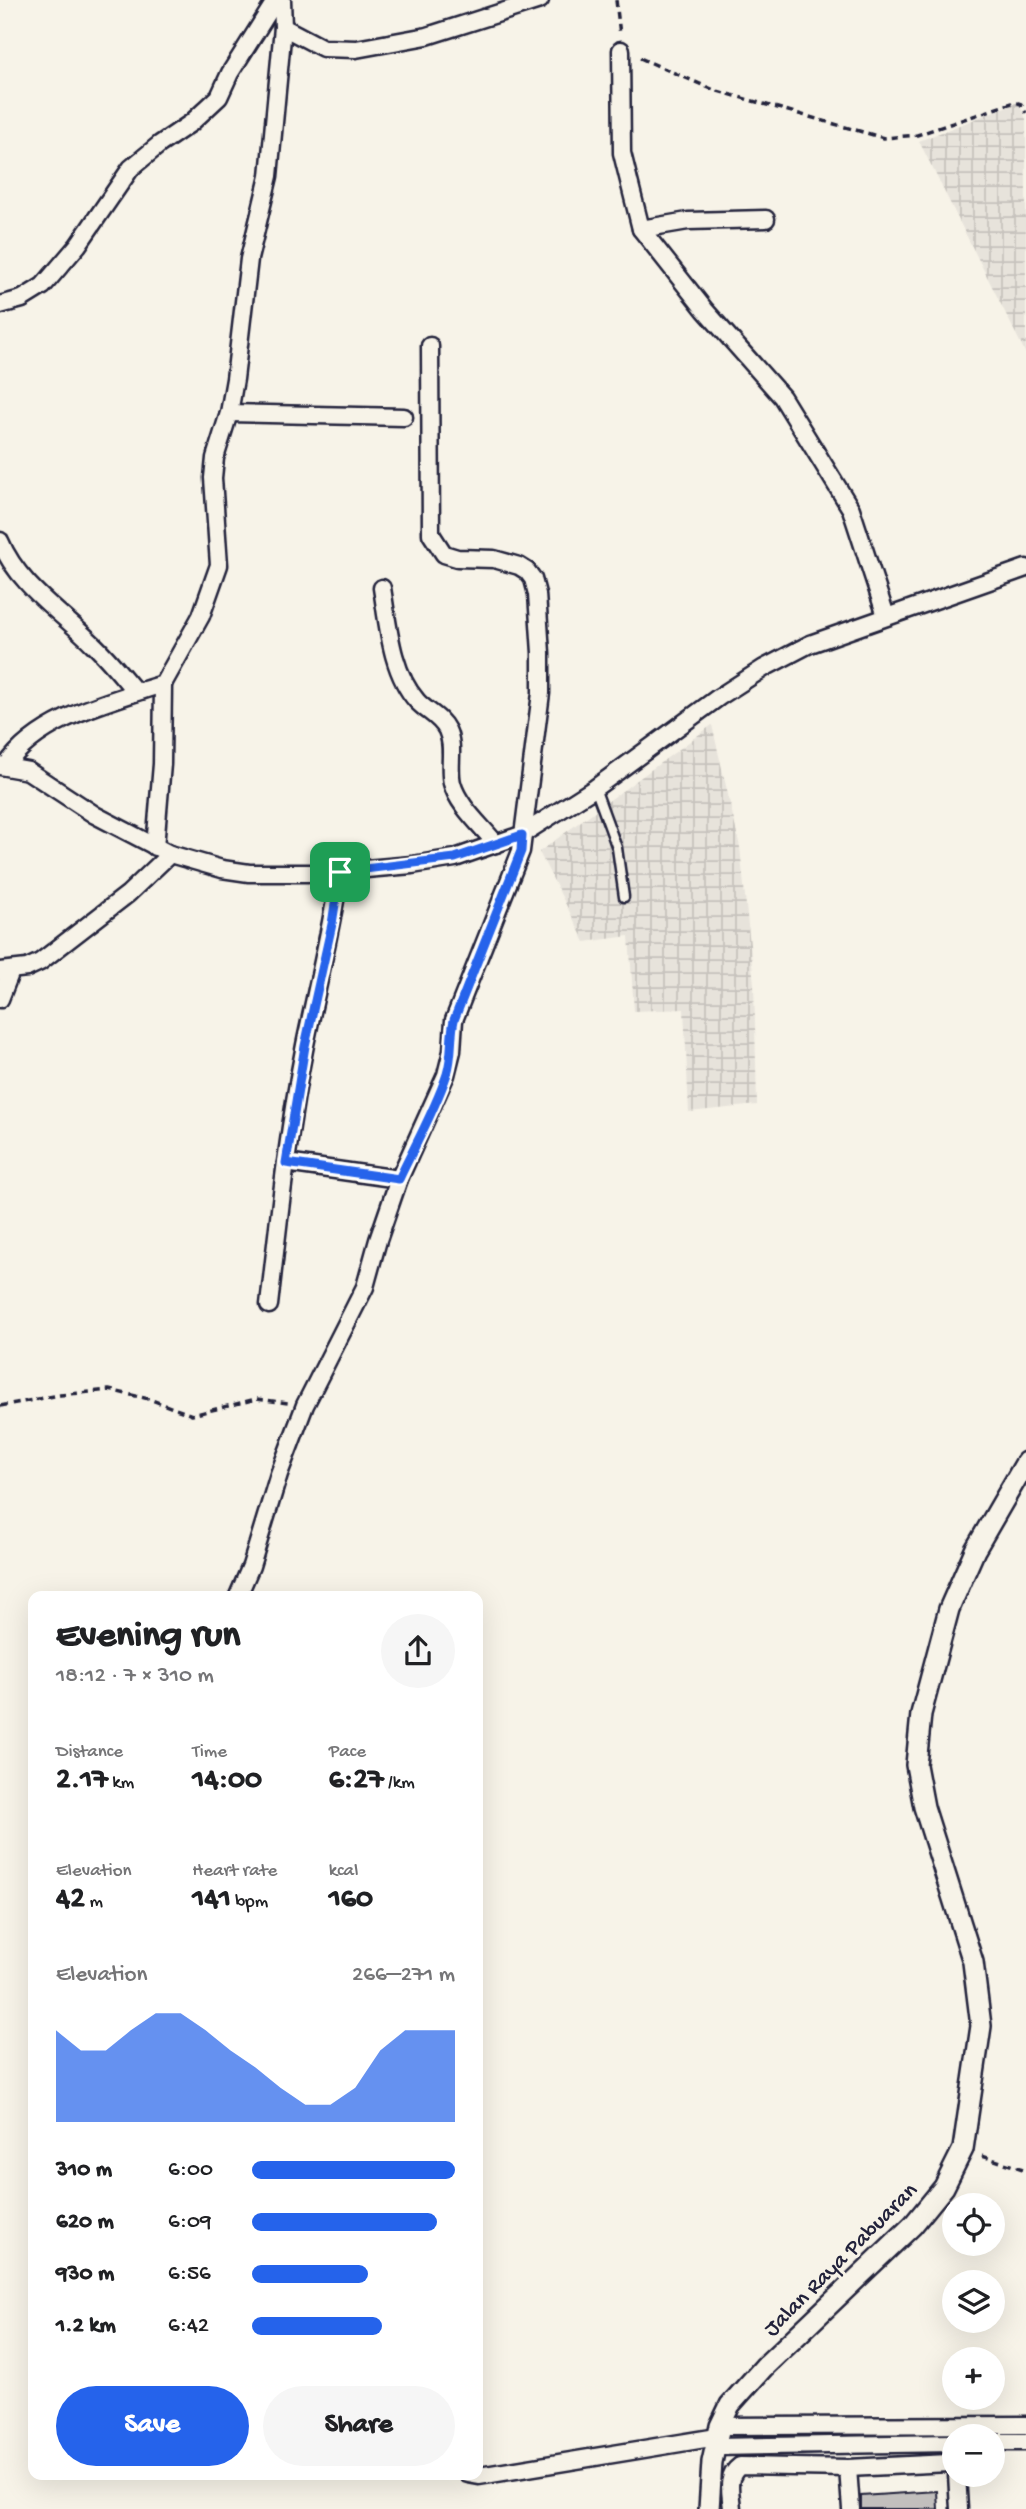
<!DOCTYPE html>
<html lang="en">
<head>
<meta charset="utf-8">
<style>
	:root { --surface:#fff; --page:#f6f6f6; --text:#202124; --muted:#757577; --accent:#2563eb }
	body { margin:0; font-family:"Gochi Hand",sans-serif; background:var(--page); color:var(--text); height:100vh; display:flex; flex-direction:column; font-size:26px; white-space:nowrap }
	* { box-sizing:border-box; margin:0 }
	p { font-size:23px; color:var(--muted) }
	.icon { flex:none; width:38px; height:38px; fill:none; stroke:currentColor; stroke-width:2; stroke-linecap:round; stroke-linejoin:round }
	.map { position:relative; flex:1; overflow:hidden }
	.drawer { position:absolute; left:28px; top:1591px; width:455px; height:889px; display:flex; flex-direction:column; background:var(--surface); border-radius:14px; box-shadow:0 7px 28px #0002 }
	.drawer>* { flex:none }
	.controls { position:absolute; left:942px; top:2193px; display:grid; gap:14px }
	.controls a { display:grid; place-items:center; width:63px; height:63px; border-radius:50%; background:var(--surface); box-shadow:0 7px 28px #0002; font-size:35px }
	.pin { position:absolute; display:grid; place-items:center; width:60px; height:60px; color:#fff; margin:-30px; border-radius:14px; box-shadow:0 4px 10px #0006 }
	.round { display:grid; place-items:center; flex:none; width:74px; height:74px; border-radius:37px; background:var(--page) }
	.head { display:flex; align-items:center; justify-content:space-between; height:119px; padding:0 28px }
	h1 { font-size:38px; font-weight:700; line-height:52px }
	.stats { display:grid; grid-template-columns:repeat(3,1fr); gap:10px; height:119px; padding:7px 28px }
	.stats div { display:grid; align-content:center }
	.stats b { font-size:30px; font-weight:700 }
	.stats small { font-size:19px; font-weight:400 }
	.stats p { font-size:19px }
	.chart { height:196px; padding:14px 28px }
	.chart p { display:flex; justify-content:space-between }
	.chart svg { width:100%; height:126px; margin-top:7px; fill:var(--accent); opacity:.7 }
	.primary-button { display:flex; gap:14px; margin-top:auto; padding:14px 28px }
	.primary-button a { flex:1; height:80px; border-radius:42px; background:var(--accent); color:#fff; font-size:28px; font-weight:700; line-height:80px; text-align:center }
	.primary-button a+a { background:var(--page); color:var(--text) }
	ul { padding:0 28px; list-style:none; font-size:23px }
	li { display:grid; grid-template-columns:112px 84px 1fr; align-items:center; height:52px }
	li i { height:18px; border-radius:9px; background:var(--accent) }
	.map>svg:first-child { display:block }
</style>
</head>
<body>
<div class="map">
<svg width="1026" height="2509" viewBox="0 0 1026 2509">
	<defs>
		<pattern id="industrial-grid" width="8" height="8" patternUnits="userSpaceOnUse" patternTransform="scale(1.75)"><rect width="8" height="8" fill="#e7e3db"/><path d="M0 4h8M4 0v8" fill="none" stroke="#c6c2bd"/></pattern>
	</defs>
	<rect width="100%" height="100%" fill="#f7f3e8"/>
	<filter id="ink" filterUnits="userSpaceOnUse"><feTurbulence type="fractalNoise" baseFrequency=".0143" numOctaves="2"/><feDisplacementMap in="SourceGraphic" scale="14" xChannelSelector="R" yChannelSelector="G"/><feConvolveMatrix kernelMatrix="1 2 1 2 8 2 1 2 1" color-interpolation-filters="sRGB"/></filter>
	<g filter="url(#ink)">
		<!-- industrial -->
		<g fill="url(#industrial-grid)">
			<polygon points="1018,102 1026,119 1026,354 919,141"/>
			<polygon points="712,725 740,847 754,984 757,1105 689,1112 684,1009 634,1011 629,936 585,942 539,852"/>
		</g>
		<!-- building -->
		<polygon fill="#c2bfbd" stroke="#22223b" stroke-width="2" points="937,2491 938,2509 861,2509 861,2496"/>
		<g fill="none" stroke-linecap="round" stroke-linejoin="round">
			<defs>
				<polyline id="service" points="595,788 617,848 624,897"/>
				<g id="minor">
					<polyline points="283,27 323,48 356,49 427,36 540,0"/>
					<polyline points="621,50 622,153 641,229 705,310 782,397 851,509 886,616"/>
					<polyline points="641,229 688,221 766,219"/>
					<polyline points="0,305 22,299 43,286 78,245 131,168 160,144 191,123 219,97 230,73 276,0"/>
					<polyline points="229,413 404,417"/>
					<path d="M0,541C18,585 61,612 93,644C109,659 122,676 136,692"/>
					<path d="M382,588C388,624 391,672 417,701C427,712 440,716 447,730C455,747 448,766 452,783C458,806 482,826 496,844"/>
					<polyline points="0,766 28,771 95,815 170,854 222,869 249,873 320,873 412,865 455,858 521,835 595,788 719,697 764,668 810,644 1026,568"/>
					<path d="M6,766C38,718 111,701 163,684L201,616L219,565L213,478L215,458L229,413L235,379L249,259L269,176L283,27L282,0"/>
					<polyline points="155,847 162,764 163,684"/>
					<polyline points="0,971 27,968 40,962 128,894 170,854"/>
					<polyline points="0,999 11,971"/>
					<polyline points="286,1163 399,1179"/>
					<path d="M269,1305C279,1218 288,1130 305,1045C317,987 331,930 340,872"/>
					<polyline points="238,1596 251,1566 279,1474 305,1405 365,1287 378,1240 399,1179 446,1075 452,1051 454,1020 521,851 541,693 541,653 537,594 533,579 527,571 519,566 494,559 457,558 444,554 431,534 430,346"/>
					<polyline points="720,2426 1026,2425"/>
					<polyline points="992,2442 1026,2442"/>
					<polyline points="715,2447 954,2443"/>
					<polyline points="848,2468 851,2509"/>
					<polyline points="468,2474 479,2476 717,2437"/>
					<polyline points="957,2474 959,2509"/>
					<path d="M732,2509C731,2493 725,2477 740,2466L848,2468L949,2463L954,2466"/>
				</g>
				<polyline id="tertiary" points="709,2509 712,2462 720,2426 730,2405 764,2367 913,2225 944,2187 963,2149 981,2026 973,1962 924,1807 916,1765 921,1714 949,1609 975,1550 1026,1462"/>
			</defs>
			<!-- service casing -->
			<use href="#service" stroke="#22223b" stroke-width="13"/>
			<!-- minor casing -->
			<use href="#minor" stroke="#22223b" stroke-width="21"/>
			<!-- tertiary casing -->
			<use href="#tertiary" stroke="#22223b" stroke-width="24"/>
			<!-- path -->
			<g stroke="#22223b" stroke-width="3.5" stroke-dasharray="7 5" stroke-linecap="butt">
				<polyline points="616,0 620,35"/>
				<polyline points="640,58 714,90 884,138 917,135 1015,102 1021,104 1026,113"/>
				<polyline points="0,1406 60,1395 109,1390 149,1399 192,1415 256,1399 288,1403"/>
				<polyline points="982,2156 1026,2170"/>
			</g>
			<!-- service -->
			<use href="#service" stroke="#f7f3e8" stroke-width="8"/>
			<!-- minor -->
			<use href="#minor" stroke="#f7f3e8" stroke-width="16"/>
			<!-- tertiary -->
			<use href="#tertiary" stroke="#f7f3e8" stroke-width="19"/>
		</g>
	</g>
	<g fill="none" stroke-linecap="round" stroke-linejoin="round" filter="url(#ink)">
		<defs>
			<path id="route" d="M522,835L521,851L454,1020C450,1038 453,1055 447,1074C435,1110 415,1145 399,1179L286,1163L305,1046L332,924L340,872L455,858Z"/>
		</defs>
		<!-- route casing -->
		<use href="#route" stroke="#fff" stroke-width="14"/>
		<!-- route -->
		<use href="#route" stroke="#2563eb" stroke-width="9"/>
	</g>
	<g text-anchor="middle" stroke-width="6" stroke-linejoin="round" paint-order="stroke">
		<!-- street labels -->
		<g font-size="23" fill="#22223b" stroke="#f7f3e8">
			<text transform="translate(839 2258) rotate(-45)" y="8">Jalan Raya Pabuaran</text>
		</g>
	</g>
</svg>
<div class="controls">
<a><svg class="icon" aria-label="locate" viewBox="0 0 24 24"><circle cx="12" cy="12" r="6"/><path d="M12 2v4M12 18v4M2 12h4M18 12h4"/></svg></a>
<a><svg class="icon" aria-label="layers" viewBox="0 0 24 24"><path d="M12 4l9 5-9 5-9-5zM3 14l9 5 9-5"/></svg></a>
<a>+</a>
<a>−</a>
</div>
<div class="pin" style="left:340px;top:872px;background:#1e9e55"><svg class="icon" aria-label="arrive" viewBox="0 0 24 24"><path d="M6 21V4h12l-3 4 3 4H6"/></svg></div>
<section class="drawer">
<div class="head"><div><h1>Evening run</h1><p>18:12 · 7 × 310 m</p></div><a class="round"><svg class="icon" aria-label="share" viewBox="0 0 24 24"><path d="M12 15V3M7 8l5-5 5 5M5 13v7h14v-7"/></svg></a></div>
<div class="stats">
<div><p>Distance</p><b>2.17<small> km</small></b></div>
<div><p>Time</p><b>14:00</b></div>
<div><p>Pace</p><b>6:27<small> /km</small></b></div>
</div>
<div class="stats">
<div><p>Elevation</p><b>42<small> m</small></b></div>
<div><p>Heart rate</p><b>141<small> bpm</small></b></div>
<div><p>kcal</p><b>160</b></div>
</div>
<div class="chart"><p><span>Elevation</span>266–271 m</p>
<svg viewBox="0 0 160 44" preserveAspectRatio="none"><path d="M0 44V12L10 19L20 19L30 12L40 6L50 6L60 12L70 19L80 25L90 32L100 38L110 38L120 32L130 19L140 12L150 12L160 12V44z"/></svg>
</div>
<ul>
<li><b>310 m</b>6:00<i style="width:100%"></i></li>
<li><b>620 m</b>6:09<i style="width:91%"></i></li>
<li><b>930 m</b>6:56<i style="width:57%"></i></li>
<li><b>1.2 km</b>6:42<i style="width:64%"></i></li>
</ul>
<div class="primary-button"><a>Save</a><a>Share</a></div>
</section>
</div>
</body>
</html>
